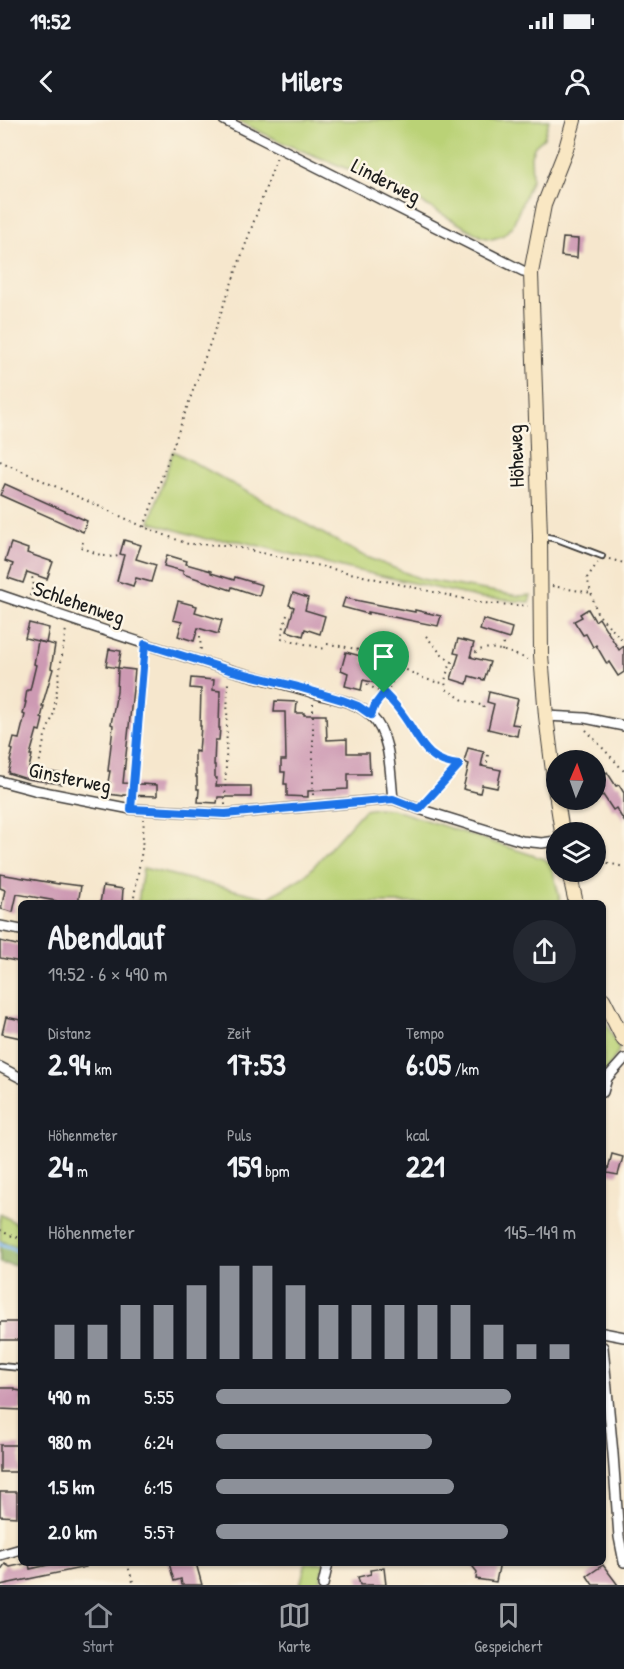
<!DOCTYPE html>
<html lang="de">
<head>
<meta charset="utf-8">
<style>
	:root { --surface:#171b24; --page:#242831; --text:#f1f3f6; --muted:#9ea1a6; --line:#363941; --accent:#8c9099 }
	body { margin:0; font-family:"Patrick Hand",sans-serif; background:var(--page); color:var(--text); height:100vh; display:flex; flex-direction:column; font-size:22px; white-space:nowrap }
	* { box-sizing:border-box; margin:0 }
	p { font-size:20px; color:var(--muted) }
	.icon { flex:none; width:33px; height:33px; fill:none; stroke:currentColor; stroke-width:2; stroke-linecap:round; stroke-linejoin:round }
	.map { position:relative; flex:1; overflow:hidden }
	.side { position:absolute; left:18px; top:780px; width:588px; height:666px; display:flex; flex-direction:column; background:var(--surface); border-radius:9px; box-shadow:0 2px 4px #0004 }
	.side>* { flex:none }
	.needle { width:39px; rotate:2deg }
	.buttons { position:absolute; left:546px; top:630px; display:grid; gap:12px }
	.buttons a { display:grid; place-items:center; width:60px; height:60px; border-radius:50%; background:var(--surface); box-shadow:0 2px 4px #0004; font-size:30px }
	.pin { position:absolute; display:grid; place-items:center; width:51px; height:51px; color:#fff; margin:-62px -26px; border-radius:50% 50% 50% 0; rotate:-45deg; box-shadow:0 0 6px #0007 }
	.pin .icon { rotate:45deg }
	.round { display:grid; place-items:center; flex:none; width:63px; height:63px; border-radius:32px; background:var(--page) }
	.head { display:flex; align-items:center; justify-content:space-between; height:102px; padding:0 30px }
	h1 { font-size:33px; font-weight:700; line-height:45px }
	.figures { display:grid; grid-template-columns:repeat(3,1fr); gap:9px; height:102px; padding:6px 30px }
	.figures div { display:grid; align-content:center }
	.figures b { font-size:30px; font-weight:700 }
	.figures small { font-size:16px; font-weight:400 }
	.figures p { font-size:16px }
	.chart { height:168px; padding:12px 30px }
	.chart p { display:flex; justify-content:space-between }
	.chart svg { width:100%; height:108px; margin-top:6px; stroke:var(--accent); stroke-width:6 }
	ul { padding:0 30px; list-style:none; font-size:20px }
	li { display:grid; grid-template-columns:96px 72px 1fr; align-items:center; height:45px }
	li i { height:15px; border-radius:8px; background:var(--accent) }
	.status { display:flex; justify-content:space-between; align-items:center; height:42px; padding:0 30px; background:var(--surface); direction:ltr }
	.status svg { height:16px; fill:currentColor }
	header { display:flex; justify-content:space-between; align-items:center; height:78px; padding:0 30px; background:var(--surface); font-size:27px; font-weight:700 }
	.tab-bar { display:flex; justify-content:space-around; align-items:center; height:84px; border-top:2px solid var(--line); background:var(--surface); font-size:16px; color:var(--muted) }
	.tab-bar a { display:grid; justify-items:center; gap:3px }
	.tab-bar .active { color:var(--accent) }
	.map>svg:first-child { display:block }
</style>
</head>
<body>
<div class="status"><b>19:52</b><svg viewBox="0 0 49 12"><path d="M0 12V9h3v3zM5 12V6h3v6zM10 12V3h3v9zM15 12V0h3v12zM26 1h20v11H26zM47 4h2v5h-2z"/></svg></div>
<header><svg class="icon" aria-label="back" viewBox="0 0 24 24"><path d="M15 5l-7 7 7 7"/></svg>Milers<svg class="icon" aria-label="person" viewBox="0 0 24 24"><circle cx="12" cy="8" r="4"/><path d="M4 21q1-7 8-7t8 7"/></svg></header>
<div class="map">
<svg width="624" height="1465" viewBox="0 0 624 1465">
	<rect width="100%" height="100%" fill="#fcf5e5"/>
	<filter id="ink" filterUnits="userSpaceOnUse"><feTurbulence type="fractalNoise" baseFrequency=".0167" numOctaves="2"/><feDisplacementMap in="SourceGraphic" scale="12" xChannelSelector="R" yChannelSelector="G"/><feConvolveMatrix kernelMatrix="1 2 1 2 8 2 1 2 1" color-interpolation-filters="sRGB"/></filter>
	<filter id="wash" filterUnits="userSpaceOnUse"><feTurbulence type="fractalNoise" baseFrequency=".008" numOctaves="4" result="noise"/><feDisplacementMap in="SourceGraphic" scale="24" xChannelSelector="R" yChannelSelector="G"/><feGaussianBlur stdDeviation="1.35" result="paint"/><feColorMatrix in="noise" values="0 0 0 0 0 0 0 0 0 0 0 0 0 0 0 0 0 1.4 0 .05"/><feComposite in="paint" operator="in"/></filter>
	<g filter="url(#wash)">
		<rect width="100%" height="100%" fill="#f6e7cd"/>
		<!-- green -->
		<g fill="#bad276" stroke="#6b7749" stroke-width="1.5">
			<polygon points="236,0 549,0 544,18 535,26 531,35 532,59 512,107 502,116 492,119 482,117 402,71 281,22"/>
			<polygon points="173,331 362,435 421,459 519,476 531,475 529,482 481,478 350,449 240,421 206,419 150,402"/>
			<polygon points="377,688 392,689 544,739 551,744 561,783 138,783 143,748 268,778 306,755 364,690"/>
			<polygon points="603,896 619,930 603,957"/>
			<polygon points="0,1094 21,1106 21,1146 0,1143"/>
			<polygon points="306,1443 325,1443 319,1465 300,1465"/>
		</g>
		<!-- forest -->
		<polygon fill="#93b467" stroke="#586842" stroke-width="1.5" points="0,1121 21,1127 21,1146 0,1143"/>
		<g fill="none" stroke-linecap="round" stroke-linejoin="round">
			<!-- stream -->
			<polyline stroke="#84bbf4" stroke-width="4" points="0,1124 21,1132"/>
		</g>
		<g id="blocks">
			<!-- building -->
			<g fill="#cd9ab3">
				<polygon points="563,118 578,119 577,138 561,136"/>
				<polygon points="5,364 87,401 83,412 0,375"/>
				<polygon points="124,420 141,425 136,439 156,445 151,462 136,458 133,466 117,461 124,435 120,434"/>
				<polygon points="11,423 28,429 27,433 53,442 47,459 27,452 23,463 8,458 13,444 5,441"/>
				<polygon points="167,435 187,441 186,444 211,451 211,453 234,460 235,457 262,465 259,476 232,467 231,470 183,454 183,451 164,446"/>
				<polygon points="293,473 308,478 305,490 325,496 320,514 305,509 303,516 287,511 294,487 289,485"/>
				<polygon points="345,478 415,492 415,490 441,496 438,506 368,492 368,494 342,487"/>
				<polygon points="178,481 197,486 195,492 222,500 218,514 198,508 194,521 178,516 182,502 173,500"/>
				<polygon points="588,489 595,501 599,498 619,530 624,526 624,552 618,556 609,542 607,544 596,525 593,527 586,514 583,515 574,501 582,497 580,494"/>
				<polygon points="483,499 512,508 509,519 480,510"/>
				<polygon points="29,503 49,508 46,523 25,518"/>
				<polygon points="458,519 474,523 470,537 490,542 484,560 469,556 467,564 451,559 459,534 454,533"/>
				<polygon points="38,521 55,525 51,548 53,549 42,586 44,586 41,598 43,599 40,611 37,610 30,635 32,635 29,648 63,654 61,664 27,659 8,653 11,642 10,641 13,630 11,629 14,618 19,619 25,595 23,594 26,582 25,582 27,570 30,570 36,545 34,544"/>
				<polygon points="109,529 121,531 118,548 106,546"/>
				<polygon points="346,532 364,537 363,542 388,549 384,565 363,560 361,570 345,566 348,553 341,550"/>
				<polygon points="118,548 135,550 123,663 157,665 157,676 123,675 123,676 108,674 110,663 108,662 110,651 108,651 112,616 113,605 111,604 117,572"/>
				<polygon points="191,558 214,560 213,570 220,571 219,608 220,608 219,620 215,620 214,645 215,645 215,658 217,658 216,666 251,666 251,677 218,677 217,683 198,682 199,669 197,669 197,657 196,657 196,644 195,644 195,631 199,632 201,606 200,606 201,569 190,568"/>
				<polygon points="489,572 518,579 512,604 519,605 517,616 488,609 494,584 487,582"/>
				<polygon points="275,581 297,582 296,593 304,593 304,595 326,595 327,620 347,619 347,633 369,633 370,654 348,654 348,669 308,671 308,677 287,676 287,664 284,664 285,652 281,652 281,640 286,640 285,592 274,592"/>
				<polygon points="468,628 484,632 481,646 501,650 497,668 482,665 480,673 463,669 469,644 464,642"/>
				<polygon points="596,640 604,654 607,652 616,666 619,665 624,673 624,701 616,688 613,690 603,675 601,676 596,668"/>
				<polygon points="0,754 59,764 59,763 81,766 78,783 56,783 56,781 17,774 13,792 1,789 5,770 0,768"/>
				<polygon points="103,766 123,769 122,783 100,783"/>
				<polygon points="0,821 21,826 21,842 0,838"/>
				<polygon points="6,897 21,900 21,918 2,914"/>
				<polygon points="612,1034 623,1037 618,1055 607,1053"/>
				<rect x="0" y="1202" width="21" height="18"/>
				<polygon points="0,1268 15,1268 15,1270 21,1271 21,1290 0,1289"/>
				<rect x="0" y="1325" width="20" height="27"/>
				<polygon points="0,1372 17,1372 17,1397 0,1396"/>
				<polygon points="29,1443 30,1449 57,1443 86,1443 86,1447 0,1465 0,1451 5,1444 10,1447"/>
				<polygon points="169,1443 196,1443 202,1465 182,1465 181,1459 174,1461"/>
				<polygon points="470,1443 495,1443 499,1447 496,1462 476,1459 477,1452"/>
				<polygon points="603,1445 618,1465 593,1465 587,1456"/>
				<polygon points="384,1448 386,1465 360,1465 358,1457 371,1454 370,1450"/>
			</g>
		</g>
	</g>
	<g filter="url(#ink)">
		<use href="#blocks" fill-opacity="0" stroke="#3d3a37" stroke-width="1.5"/>
		<g fill="none" stroke-linecap="round" stroke-linejoin="round">
			<defs>
				<g id="lane">
					<polyline points="542,416 557,419 602,436"/>
					<polyline points="0,1246 21,1248"/>
				</g>
				<g id="street">
					<polyline points="224,0 523,151 531,153"/>
					<path d="M0,475C76,501 153,528 230,550C258,558 286,564 314,573C334,579 357,581 372,597C391,615 390,654 393,679"/>
					<polyline points="546,596 585,598 624,606"/>
					<polyline points="0,661 34,670 131,689 225,694 393,679 419,689 522,721 542,723 556,721"/>
					<polyline points="0,806 21,810"/>
					<polyline points="0,947 21,958"/>
					<polyline points="603,972 607,958 624,939"/>
					<polyline points="603,1213 624,1217"/>
					<polyline points="603,1227 613,1334 619,1417 624,1442"/>
					<polyline points="0,1435 21,1429"/>
					<polyline points="323,1465 328,1443"/>
				</g>
				<g id="secondary">
					<polyline points="556,675 546,596 541,535 540,415 531,153 544,85 565,32 574,0"/>
					<polyline points="557,680 562,712"/>
					<polyline points="569,752 576,783"/>
					<polyline points="603,879 624,920"/>
				</g>
			</defs>
			<!-- lane casing -->
			<use href="#lane" stroke="#3d3a37" stroke-width="8"/>
			<!-- street casing -->
			<use href="#street" stroke="#3d3a37" stroke-width="12"/>
			<!-- secondary casing -->
			<use href="#secondary" stroke="#3d3a37" stroke-width="16"/>
			<!-- path -->
			<g stroke="#3d3a37" stroke-width="2" stroke-dasharray="1.5 4.5" stroke-linecap="butt">
				<polyline points="0,341 144,407 188,424 227,425 482,483 528,486"/>
				<polyline points="144,407 277,37"/>
				<path d="M83,422L81,427C93,432 105,439 118,436"/>
				<polyline points="609,439 624,443"/>
				<polyline points="598,442 587,458 597,493 624,522"/>
				<polyline points="552,466 591,473"/>
				<polyline points="30,476 34,462 31,455"/>
				<polyline points="287,495 281,518 325,529"/>
				<polyline points="200,516 201,532"/>
				<path d="M426,516L442,535L452,542C447,551 444,559 446,569L463,580L484,586L482,591"/>
				<path d="M327,524C350,527 367,531 387,540C407,549 423,562 445,563"/>
				<polyline points="502,531 504,523"/>
				<path d="M471,537C484,519 511,534 528,539"/>
				<path d="M367,564C381,573 390,577 400,590C420,617 420,641 459,645"/>
				<polyline points="374,587 379,579 389,568 399,547"/>
				<polyline points="586,610 624,651"/>
				<polyline points="482,646 487,642 488,635"/>
				<polyline points="36,659 45,616 53,596 66,509"/>
				<polyline points="313,675 313,584"/>
				<polyline points="132,680 144,533"/>
				<polyline points="427,680 459,645"/>
				<polyline points="225,685 228,561"/>
				<polyline points="596,740 624,747"/>
				<polyline points="133,783 142,730 144,699"/>
				<polyline points="0,1110 9,1115 21,1118"/>
				<polyline points="127,1443 134,1465"/>
			</g>
			<!-- lane -->
			<use href="#lane" stroke="#fff" stroke-width="4.5"/>
			<!-- street -->
			<use href="#street" stroke="#fff" stroke-width="9"/>
			<!-- secondary -->
			<use href="#secondary" stroke="#f9e7c3" stroke-width="14"/>
		</g>
	</g>
	<g fill="none" stroke-linecap="round" stroke-linejoin="round" filter="url(#ink)">
		<defs>
			<path id="route" d="M145,524L229,550L298,567L342,580L358,586L371,595L375,585L384,573C392,581 399,589 405,598C422,623 426,641 459,645L419,689L393,679L225,694L131,689Z"/>
		</defs>
		<!-- route casing -->
		<use href="#route" stroke="#fff" stroke-width="12"/>
		<!-- route -->
		<use href="#route" stroke="#1a73e8" stroke-width="8"/>
	</g>
	<g text-anchor="middle" stroke-width="5" stroke-linejoin="round" paint-order="stroke">
		<!-- street labels -->
		<g font-size="21" fill="#1c1c1c" stroke="#fcf5e5">
			<text transform="translate(386 61) rotate(27)" y="7">Linderweg</text>
			<text transform="translate(516 336) rotate(-92)" y="7">Höheweg</text>
			<text transform="translate(79 483) rotate(19)" y="7">Schlehenweg</text>
			<text transform="translate(70 658) rotate(12)" y="7">Ginsterweg</text>
		</g>
	</g>
</svg>
<div class="buttons">
<a><svg class="needle" viewBox="-14 -14 28 28"><path d="M0-13l5 13h-10z" fill="#e53935"/><path d="M0 13l5-13h-10z" fill="#9ea1a6"/></svg></a>
<a><svg class="icon" aria-label="layers" viewBox="0 0 24 24"><path d="M12 4l9 5-9 5-9-5zM3 14l9 5 9-5"/></svg></a>
</div>
<div class="pin" style="left:384px;top:573px;background:#1e9e55"><svg class="icon" aria-label="arrive" viewBox="0 0 24 24"><path d="M6 21V4h12l-3 4 3 4H6"/></svg></div>
<section class="side">
<div class="head"><div><h1>Abendlauf</h1><p>19:52 · 6 × 490 m</p></div><a class="round"><svg class="icon" aria-label="share" viewBox="0 0 24 24"><path d="M12 15V3M7 8l5-5 5 5M5 13v7h14v-7"/></svg></a></div>
<div class="figures">
<div><p>Distanz</p><b>2.94<small> km</small></b></div>
<div><p>Zeit</p><b>17:53</b></div>
<div><p>Tempo</p><b>6:05<small> /km</small></b></div>
</div>
<div class="figures">
<div><p>Höhenmeter</p><b>24<small> m</small></b></div>
<div><p>Puls</p><b>159<small> bpm</small></b></div>
<div><p>kcal</p><b>221</b></div>
</div>
<div class="chart"><p><span>Höhenmeter</span>145–149 m</p>
<svg viewBox="0 0 160 44" preserveAspectRatio="none"><path d="M5 44V30M15 44V30M25 44V22M35 44V22M45 44V14M55 44V6M65 44V6M75 44V14M85 44V22M95 44V22M105 44V22M115 44V22M125 44V22M135 44V30M145 44V38M155 44V38"/></svg>
</div>
<ul>
<li><b>490 m</b>5:55<i style="width:82%"></i></li>
<li><b>980 m</b>6:24<i style="width:60%"></i></li>
<li><b>1.5 km</b>6:15<i style="width:66%"></i></li>
<li><b>2.0 km</b>5:57<i style="width:81%"></i></li>
</ul>
</section>
</div>
<nav class="tab-bar">
<a class="active"><svg class="icon" aria-label="home" viewBox="0 0 24 24"><path d="M3 11l9-7 9 7M6 9v11h12V9"/></svg>Start</a>
<a><svg class="icon" aria-label="map" viewBox="0 0 24 24"><path d="M3 6l6-2 6 2 6-2v14l-6 2-6-2-6 2zM9 4v14M15 6v14"/></svg>Karte</a>
<a><svg class="icon" aria-label="saved" viewBox="0 0 24 24"><path d="M7 4h10v16l-5-4-5 4z"/></svg>Gespeichert</a>
</nav>
</body>
</html>
